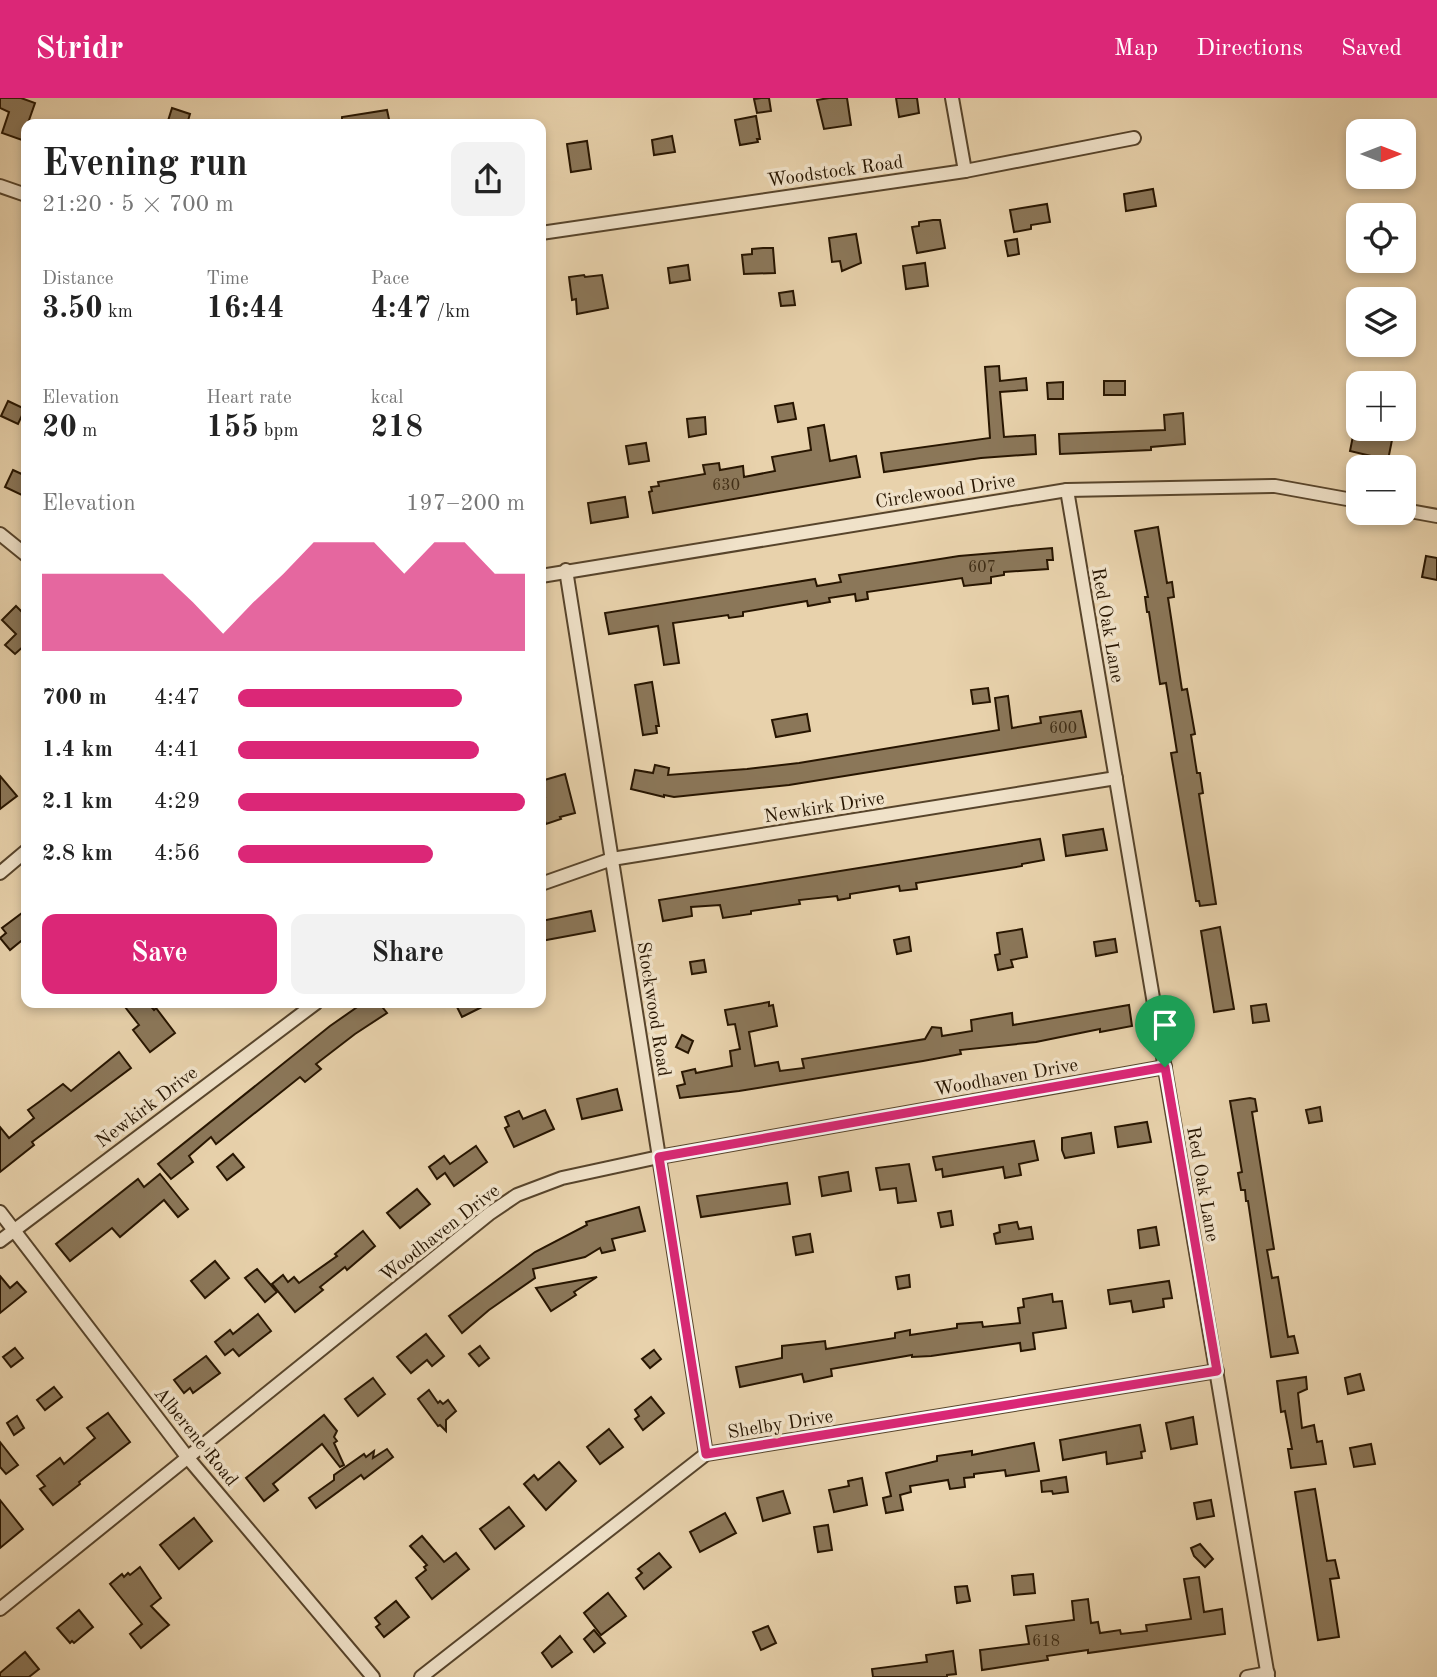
<!DOCTYPE html>
<html lang="en">
<head>
<meta charset="utf-8">
<style>
	:root { --surface:#fff; --page:#f2f2f2; --text:#222; --muted:#767676; --accent:#db2777 }
	body { margin:0; font-family:"Old Standard TT",serif; background:var(--page); color:var(--text); height:100vh; display:flex; flex-direction:column; font-size:26px; white-space:nowrap }
	* { box-sizing:border-box; margin:0 }
	p { font-size:23px; color:var(--muted) }
	.icon { flex:none; width:38px; height:38px; fill:none; stroke:currentColor; stroke-width:2; stroke-linecap:round; stroke-linejoin:round }
	.map { position:relative; flex:1; overflow:hidden }
	.side { position:absolute; left:21px; top:21px; width:525px; height:889px; display:flex; flex-direction:column; background:var(--surface); border-radius:14px; box-shadow:0 4px 10px #0003 }
	.side>* { flex:none }
	.needle { width:46px; rotate:90deg }
	.fabs { position:absolute; left:1346px; top:21px; display:grid; gap:14px }
	.fabs a { display:grid; place-items:center; width:70px; height:70px; border-radius:14px; background:var(--surface); box-shadow:0 4px 10px #0003; font-size:35px }
	.pin { position:absolute; display:grid; place-items:center; width:60px; height:60px; color:#fff; margin:-72px -30px; border-radius:50% 50% 50% 0; rotate:-45deg; box-shadow:0 0 7px #0007 }
	.pin .icon { rotate:45deg }
	.round { display:grid; place-items:center; flex:none; width:74px; height:74px; border-radius:14px; background:var(--page) }
	.overview { display:flex; align-items:center; justify-content:space-between; height:119px; padding:0 21px }
	h1 { font-size:38px; font-weight:700; line-height:52px }
	.metrics { display:grid; grid-template-columns:repeat(3,1fr); gap:10px; height:119px; padding:7px 21px }
	.metrics div { display:grid; align-content:center }
	.metrics b { font-size:30px; font-weight:700 }
	.metrics small { font-size:19px; font-weight:400 }
	.metrics p { font-size:19px }
	.chart { height:196px; padding:14px 21px }
	.chart p { display:flex; justify-content:space-between }
	.chart svg { width:100%; height:126px; margin-top:7px; fill:var(--accent); opacity:.7 }
	.primary-button { display:flex; gap:14px; margin-top:auto; padding:14px 21px }
	.primary-button a { flex:1; height:80px; border-radius:14px; background:var(--accent); color:#fff; font-size:28px; font-weight:700; line-height:80px; text-align:center }
	.primary-button a+a { background:var(--page); color:var(--text) }
	ul { padding:0 21px; list-style:none; font-size:23px }
	li { display:grid; grid-template-columns:112px 84px 1fr; align-items:center; height:52px }
	li i { height:18px; border-radius:9px; background:var(--accent) }
	header { display:flex; align-items:center; gap:42px; box-sizing:border-box; height:98px; padding:0 35px; background:var(--accent); color:#fff }
	header strong { font-size:33px }
	nav { display:flex; gap:38px; margin-inline-start:auto; font-size:24px }
	.map>svg:first-child { display:block }
</style>
</head>
<body>
<header>
<strong>Stridr</strong>
<nav><a>Map</a><a>Directions</a><a>Saved</a></nav>
</header>
<div class="map">
<svg width="1437" height="1579" viewBox="0 0 1437 1579">
	<rect width="100%" height="100%" fill="#e8d2ac"/>
	<filter id="stains"><feTurbulence type="fractalNoise" baseFrequency=".00286" numOctaves="4"/><feColorMatrix values="0 0 0 0 .2 0 0 0 0 .09 0 0 0 0 .02 0 0 0 .5 -.17"/></filter>
	<radialGradient id="worn" r=".72"><stop offset=".6" stop-color="#630" stop-opacity="0"/><stop offset="1" stop-color="#630" stop-opacity=".3"/></radialGradient>
	<!-- building -->
	<g fill="#8b7759" stroke="#271500" stroke-width="2">
		<polygon points="0,0 21,0 35,5 22,42 2,35 9,14 0,10"/>
		<polygon points="761,0 769,0 771,13 757,15 754,1"/>
		<polygon points="829,0 847,0 851,27 824,31 817,2"/>
		<polygon points="896,0 917,0 919,15 899,19"/>
		<polygon points="172,10 190,16 187,26 167,26"/>
		<polygon points="387,12 390,26 342,26 342,19"/>
		<polygon points="756,18 760,41 757,41 758,44 740,47 735,22"/>
		<polygon points="672,38 675,54 654,57 652,42"/>
		<polygon points="587,43 591,71 571,74 567,46"/>
		<polygon points="1153,91 1156,108 1126,113 1124,96"/>
		<polygon points="1047,106 1050,124 1031,127 1031,131 1014,134 1010,112"/>
		<polygon points="933,122 940,122 945,150 917,155 912,129 919,128 919,124"/>
		<polygon points="856,136 861,165 842,173 840,163 832,164 829,140"/>
		<polygon points="1017,141 1019,156 1008,158 1005,143"/>
		<polygon points="763,150 773,150 775,175 744,176 742,157 752,156 752,151"/>
		<polygon points="925,165 928,188 906,191 903,168"/>
		<polygon points="688,167 690,182 670,185 668,170"/>
		<polygon points="584,177 585,179 602,177 608,210 577,216 576,201 572,202 569,179"/>
		<polygon points="793,193 795,207 781,208 779,195"/>
		<polygon points="999,268 1000,283 1026,280 1027,292 1000,294 1004,339 1035,337 1036,356 981,360 884,374 881,355 990,340 985,269"/>
		<rect x="1104" y="283" width="21" height="14"/>
		<polygon points="1063,284 1063,301 1048,301 1047,285"/>
		<polygon points="8,303 25,311 18,326 1,318"/>
		<polygon points="793,305 796,321 778,324 775,308"/>
		<polygon points="1183,315 1185,346 1151,349 1151,352 1060,356 1059,336 1165,332 1164,317"/>
		<polygon points="705,319 706,336 689,339 687,321"/>
		<polygon points="824,327 830,363 856,358 860,379 653,415 649,394 652,393 651,389 659,388 658,384 705,376 703,367 719,365 720,372 743,368 744,379 775,373 772,359 811,352 808,330"/>
		<polygon points="1354,333 1392,342 1388,362 1350,353"/>
		<polygon points="646,345 649,363 629,366 626,348"/>
		<polygon points="13,372 26,378 26,399 5,389"/>
		<polygon points="625,399 628,419 591,425 588,405"/>
		<polygon points="1158,429 1167,485 1172,484 1174,499 1168,500 1172,526 1182,592 1187,591 1195,636 1191,637 1197,675 1200,675 1203,695 1199,696 1216,806 1200,808 1199,803 1196,803 1171,655 1177,654 1166,585 1160,586 1149,514 1147,514 1145,499 1148,499 1135,433"/>
		<polygon points="1052,450 1053,462 1047,462 1048,471 1004,474 1004,477 991,479 991,485 964,488 962,480 867,494 868,501 856,503 855,496 829,500 830,504 808,508 807,503 743,514 743,518 729,520 728,517 673,525 679,565 664,567 658,528 609,536 605,515 815,481 817,488 841,484 839,477 959,458"/>
		<polygon points="1426,458 1437,460 1437,482 1422,479"/>
		<polygon points="16,508 26,518 26,546 15,556 5,547 16,536 2,522"/>
		<polygon points="652,584 659,628 656,628 657,635 643,637 635,587"/>
		<polygon points="988,590 990,604 973,606 971,592"/>
		<polygon points="1008,598 1012,630 1041,625 1040,619 1081,613 1086,639 789,687 674,699 664,697 664,699 631,691 635,672 653,675 655,667 669,670 668,677 747,671 799,665 999,632 995,600"/>
		<polygon points="807,616 810,633 776,639 772,622"/>
		<polygon points="565,676 575,715 560,719 561,721 546,726 545,723 541,724 541,700 545,699 541,683"/>
		<polygon points="0,678 17,698 0,711"/>
		<polygon points="1103,731 1107,752 1066,758 1063,737"/>
		<polygon points="1040,741 1044,762 1022,766 1022,768 916,785 917,791 900,793 899,788 850,796 850,800 838,802 837,798 799,802 800,806 751,813 751,816 723,820 720,807 691,809 692,818 663,823 659,802"/>
		<polygon points="26,812 26,839 10,852 0,840 6,835 2,830"/>
		<polygon points="591,813 595,833 541,843 541,823"/>
		<polygon points="1220,829 1234,911 1214,914 1201,833"/>
		<polygon points="1022,831 1027,859 1011,862 1013,869 998,872 995,857 1000,856 997,835"/>
		<polygon points="909,839 911,853 897,856 894,842"/>
		<polygon points="1115,841 1117,854 1096,858 1094,844"/>
		<polygon points="704,862 706,874 692,876 690,864"/>
		<polygon points="769,904 769,908 773,907 777,928 749,934 755,968 778,964 780,973 804,970 802,961 925,941 932,929 941,930 942,938 972,933 971,922 1012,915 1013,927 1129,907 1132,928 1100,934 1100,931 1036,944 960,952 961,956 923,963 739,993 680,1000 677,988 685,986 682,974 695,971 696,975 732,968 730,953 740,951 735,926 728,927 725,912"/>
		<polygon points="122,905 148,905 154,912 156,910 175,935 150,954 133,932 139,927"/>
		<polygon points="363,905 379,905 387,915 355,936 316,966 321,971 305,984 300,979 216,1046 211,1039 189,1058 193,1064 171,1081 158,1066 330,928"/>
		<polygon points="455,905 490,905 462,919"/>
		<polygon points="1266,906 1269,923 1253,925 1251,908"/>
		<polygon points="682,937 693,943 688,955 676,949"/>
		<polygon points="119,954 131,970 32,1044 34,1047 0,1074 0,1029 9,1040 34,1020 28,1012 39,1004 63,986 71,993"/>
		<polygon points="617,991 622,1012 582,1021 577,1001"/>
		<polygon points="1250,1000 1255,1001 1257,1013 1252,1014 1274,1151 1267,1152 1272,1180 1278,1179 1288,1239 1294,1238 1298,1255 1271,1259 1248,1103 1246,1103 1245,1092 1241,1092 1238,1075 1242,1074 1230,1003"/>
		<polygon points="1320,1009 1322,1023 1309,1025 1306,1012"/>
		<polygon points="545,1012 554,1031 514,1049 505,1030 509,1028 505,1019 519,1013 523,1021"/>
		<polygon points="1147,1024 1151,1044 1118,1049 1115,1029"/>
		<polygon points="1091,1035 1094,1055 1065,1060 1062,1052 1062,1040"/>
		<polygon points="1034,1043 1038,1062 1019,1066 1021,1077 1005,1080 1003,1069 943,1079 942,1071 936,1072 933,1059"/>
		<polygon points="476,1048 487,1064 454,1088 445,1075 437,1081 429,1069 444,1058 450,1066"/>
		<polygon points="233,1056 244,1069 227,1082 217,1069"/>
		<polygon points="909,1066 916,1103 898,1105 896,1090 880,1092 876,1070"/>
		<polygon points="848,1074 851,1093 822,1098 819,1079"/>
		<polygon points="160,1076 188,1111 178,1119 164,1102 120,1139 112,1130 70,1163 56,1146 138,1081 144,1089"/>
		<polygon points="787,1085 790,1106 701,1119 697,1098"/>
		<polygon points="417,1091 430,1106 400,1130 387,1115"/>
		<polygon points="639,1109 645,1133 612,1141 615,1152 602,1155 600,1150 585,1159 533,1171 535,1180 489,1212 462,1235 449,1218 535,1154 587,1127 586,1124"/>
		<polygon points="951,1113 953,1127 941,1129 938,1115"/>
		<polygon points="1017,1124 1019,1131 1031,1129 1033,1141 996,1146 994,1136 1000,1134 999,1127"/>
		<polygon points="1156,1129 1159,1147 1140,1150 1138,1132"/>
		<polygon points="363,1133 375,1148 347,1172 345,1169 320,1189 323,1192 295,1214 272,1186 283,1177 288,1184 294,1179 299,1185 337,1158 335,1156"/>
		<polygon points="810,1136 813,1154 796,1157 793,1139"/>
		<polygon points="215,1163 229,1180 205,1200 191,1183"/>
		<polygon points="257,1171 277,1194 265,1204 245,1180"/>
		<polygon points="909,1177 910,1189 898,1191 896,1179"/>
		<polygon points="0,1178 10,1190 17,1184 26,1194 0,1215"/>
		<polygon points="597,1179 574,1194 576,1197 551,1213 536,1190"/>
		<polygon points="1169,1183 1172,1200 1163,1201 1164,1209 1133,1214 1131,1203 1110,1206 1108,1192"/>
		<polygon points="1052,1196 1053,1204 1062,1203 1066,1230 1033,1235 1035,1251 1021,1253 1020,1245 931,1258 912,1259 912,1257 831,1271 832,1278 804,1284 802,1276 740,1289 736,1269 782,1260 782,1248 825,1243 826,1251 895,1240 895,1235 910,1232 910,1237 957,1230 957,1226 982,1224 983,1229 1020,1225 1018,1210 1024,1209 1023,1201"/>
		<polygon points="258,1216 271,1233 239,1258 233,1251 225,1257 215,1244 230,1232 233,1236"/>
		<polygon points="426,1236 444,1258 432,1268 427,1262 411,1275 397,1259"/>
		<polygon points="480,1248 489,1260 479,1268 469,1256"/>
		<polygon points="15,1250 23,1260 11,1269 3,1259"/>
		<polygon points="654,1252 661,1261 650,1270 642,1261"/>
		<polygon points="206,1258 220,1275 193,1295 190,1290 184,1295 174,1282"/>
		<polygon points="1360,1276 1364,1292 1348,1296 1345,1280"/>
		<polygon points="1306,1279 1307,1291 1298,1295 1302,1330 1314,1327 1317,1344 1322,1343 1326,1366 1291,1370 1288,1351 1292,1351 1285,1313 1281,1314 1277,1283"/>
		<polygon points="373,1280 385,1296 358,1318 345,1301"/>
		<polygon points="54,1289 62,1299 45,1312 37,1302"/>
		<polygon points="429,1292 438,1305 440,1303 443,1306 448,1302 456,1313 446,1322 446,1333 440,1327 438,1328 418,1301"/>
		<polygon points="651,1299 664,1315 643,1332 635,1321 639,1318 635,1312"/>
		<polygon points="108,1315 130,1344 79,1384 80,1386 53,1407 40,1391 45,1388 37,1378 60,1360 64,1366 95,1340 87,1330"/>
		<polygon points="324,1317 337,1333 334,1339 337,1343 334,1345 344,1367 340,1369 322,1346 273,1386 278,1392 264,1403 246,1380"/>
		<polygon points="17,1318 24,1330 14,1337 7,1325"/>
		<polygon points="1193,1319 1197,1346 1171,1351 1166,1325"/>
		<polygon points="1140,1327 1145,1353 1141,1354 1142,1360 1107,1366 1106,1354 1063,1362 1060,1342"/>
		<polygon points="609,1331 623,1349 600,1366 587,1349"/>
		<polygon points="0,1344 18,1367 6,1376 0,1369"/>
		<polygon points="1034,1345 1039,1373 1006,1378 1005,1372 974,1376 974,1379 964,1380 965,1389 950,1391 948,1382 910,1388 911,1394 900,1397 903,1412 886,1415 883,1400 891,1398 886,1375 937,1363 937,1358 972,1353 972,1357"/>
		<polygon points="1371,1346 1375,1366 1354,1369 1350,1350"/>
		<polygon points="387,1351 393,1359 364,1381 361,1377 316,1410 309,1400 334,1382 334,1377 364,1356 366,1359 374,1353 373,1360"/>
		<polygon points="559,1364 576,1383 546,1412 524,1386 534,1377 538,1382"/>
		<polygon points="1066,1379 1068,1394 1053,1396 1052,1393 1042,1394 1041,1383"/>
		<polygon points="862,1380 867,1407 834,1414 829,1392 849,1388 848,1383"/>
		<polygon points="1315,1391 1327,1463 1335,1462 1339,1480 1330,1481 1339,1539 1318,1542 1295,1394"/>
		<polygon points="783,1393 790,1415 763,1423 757,1400"/>
		<polygon points="0,1402 23,1431 0,1450"/>
		<polygon points="1211,1402 1214,1418 1197,1421 1194,1405"/>
		<polygon points="509,1409 524,1428 495,1451 480,1431"/>
		<polygon points="725,1415 736,1435 700,1454 690,1434"/>
		<polygon points="194,1420 212,1443 179,1471 160,1447"/>
		<polygon points="828,1427 832,1452 818,1454 814,1429"/>
		<polygon points="422,1438 444,1464 456,1455 469,1471 432,1501 416,1480 426,1472 424,1469 427,1467 410,1448"/>
		<polygon points="1200,1446 1213,1461 1205,1469 1194,1458 1191,1450"/>
		<polygon points="659,1455 671,1469 644,1491 636,1480 642,1475 638,1471"/>
		<polygon points="140,1469 161,1500 151,1508 169,1527 141,1550 130,1536 142,1526 110,1486 122,1476 124,1479 128,1475 130,1477"/>
		<polygon points="1033,1476 1035,1495 1014,1497 1012,1478"/>
		<polygon points="1199,1479 1204,1514 1222,1511 1225,1536 1088,1555 1088,1552 1047,1558 1048,1562 982,1572 980,1552 1029,1546 1026,1528 1074,1522 1072,1503 1088,1501 1091,1525 1098,1524 1100,1535 1120,1532 1121,1536 1147,1533 1146,1527 1191,1521 1184,1481"/>
		<polygon points="967,1488 970,1503 957,1505 955,1489"/>
		<polygon points="608,1495 626,1518 601,1537 584,1515"/>
		<polygon points="396,1503 409,1519 384,1539 376,1529 380,1526 375,1520"/>
		<polygon points="79,1512 93,1529 74,1545 72,1543 70,1545 57,1530"/>
		<polygon points="768,1528 776,1545 761,1552 753,1534"/>
		<polygon points="594,1532 605,1545 594,1554 584,1541"/>
		<polygon points="560,1538 572,1554 552,1569 542,1555"/>
		<polygon points="953,1553 956,1576 947,1577 947,1579 873,1579 872,1571 927,1564 926,1557"/>
		<polygon points="25,1554 39,1571 29,1579 0,1579 0,1575"/>
	</g>
	<g fill="none" stroke-linecap="round" stroke-linejoin="round">
		<defs>
			<g id="minor">
				<polyline points="952,0 965,73"/>
				<polyline points="0,88 26,97"/>
				<polyline points="541,135 965,73 1134,40"/>
				<polyline points="1067,392 1268,1579"/>
				<polyline points="1404,412 1437,418"/>
				<polyline points="0,436 26,457"/>
				<polyline points="566,472 706,1356"/>
				<polyline points="541,478 1067,392 1275,388 1358,403"/>
				<polyline points="0,775 26,753"/>
				<polyline points="541,786 612,761 1116,680"/>
				<polyline points="0,1114 188,1360 373,1579"/>
				<polyline points="0,1143 316,905"/>
				<polyline points="0,1511 489,1116 517,1097 562,1080 659,1059 1165,969"/>
				<polyline points="421,1579 706,1356 1217,1273"/>
				<polyline points="1247,1579 1268,1575"/>
			</g>
		</defs>
		<!-- minor casing -->
		<use href="#minor" stroke="#57442b" stroke-width="16"/>
		<!-- minor -->
		<use href="#minor" stroke="#f0e2c9" stroke-width="12"/>
	</g>
	<g fill="none" stroke-linecap="round" stroke-linejoin="round">
		<defs>
			<polygon id="route" points="1165,969 1217,1273 706,1356 659,1059"/>
		</defs>
		<!-- route casing -->
		<use href="#route" stroke="#fff" stroke-width="14"/>
		<!-- route -->
		<use href="#route" stroke="#db2777" stroke-width="9"/>
	</g>
	<g text-anchor="middle" stroke-width="7" stroke-linejoin="round" paint-order="stroke">
		<!-- number labels -->
		<g font-size="16" fill="#402e16">
			<text x="726" y="392">630</text>
			<text x="982" y="474">607</text>
			<text x="1063" y="635">600</text>
			<text x="1046" y="1548">618</text>
		</g>
		<!-- street labels -->
		<g font-size="19" fill="#271500" stroke="#f0e2c9">
			<text transform="translate(835 72) rotate(-8)" y="7">Woodstock Road</text>
			<text transform="translate(945 392) rotate(-9)" y="7">Circlewood Drive</text>
			<text transform="translate(1109 527) rotate(80)" y="7">Red Oak Lane</text>
			<text transform="translate(824 708) rotate(-9)" y="7">Newkirk Drive</text>
			<text transform="translate(655 911) rotate(81)" y="7">Stockwood Road</text>
			<text transform="translate(1006 978) rotate(-10)" y="7">Woodhaven Drive</text>
			<text transform="translate(146 1008) rotate(-37)" y="7">Newkirk Drive</text>
			<text transform="translate(1204 1086) rotate(80)" y="7">Red Oak Lane</text>
			<text transform="translate(439 1134) rotate(-38)" y="7">Woodhaven Drive</text>
			<text transform="translate(780 1325) rotate(-9)" y="7">Shelby Drive</text>
			<text transform="translate(197 1338) rotate(51)" y="7">Alberene Road</text>
		</g>
	</g>
	<rect width="100%" height="100%" filter="url(#stains)"/>
	<rect width="100%" height="100%" fill="url(#worn)"/>
</svg>
<div class="fabs">
<a><svg class="needle" viewBox="-14 -14 28 28"><path d="M0-13l5 13h-10z" fill="#e53935"/><path d="M0 13l5-13h-10z" fill="#767676"/></svg></a>
<a><svg class="icon" aria-label="locate" viewBox="0 0 24 24"><circle cx="12" cy="12" r="6"/><path d="M12 2v4M12 18v4M2 12h4M18 12h4"/></svg></a>
<a><svg class="icon" aria-label="layers" viewBox="0 0 24 24"><path d="M12 4l9 5-9 5-9-5zM3 14l9 5 9-5"/></svg></a>
<a>+</a>
<a>−</a>
</div>
<div class="pin" style="left:1165px;top:969px;background:#1e9e55"><svg class="icon" aria-label="arrive" viewBox="0 0 24 24"><path d="M6 21V4h12l-3 4 3 4H6"/></svg></div>
<section class="side">
<div class="overview"><div><h1>Evening run</h1><p>21:20 · 5 × 700 m</p></div><a class="round"><svg class="icon" aria-label="share" viewBox="0 0 24 24"><path d="M12 15V3M7 8l5-5 5 5M5 13v7h14v-7"/></svg></a></div>
<div class="metrics">
<div><p>Distance</p><b>3.50<small> km</small></b></div>
<div><p>Time</p><b>16:44</b></div>
<div><p>Pace</p><b>4:47<small> /km</small></b></div>
</div>
<div class="metrics">
<div><p>Elevation</p><b>20<small> m</small></b></div>
<div><p>Heart rate</p><b>155<small> bpm</small></b></div>
<div><p>kcal</p><b>218</b></div>
</div>
<div class="chart"><p><span>Elevation</span>197–200 m</p>
<svg viewBox="0 0 160 44" preserveAspectRatio="none"><path d="M0 44V17L10 17L20 17L30 17L40 17L50 27L60 38L70 27L80 17L90 6L100 6L110 6L120 17L130 6L140 6L150 17L160 17V44z"/></svg>
</div>
<ul>
<li><b>700 m</b>4:47<i style="width:78%"></i></li>
<li><b>1.4 km</b>4:41<i style="width:84%"></i></li>
<li><b>2.1 km</b>4:29<i style="width:100%"></i></li>
<li><b>2.8 km</b>4:56<i style="width:68%"></i></li>
</ul>
<div class="primary-button"><a>Save</a><a>Share</a></div>
</section>
</div>
</body>
</html>
